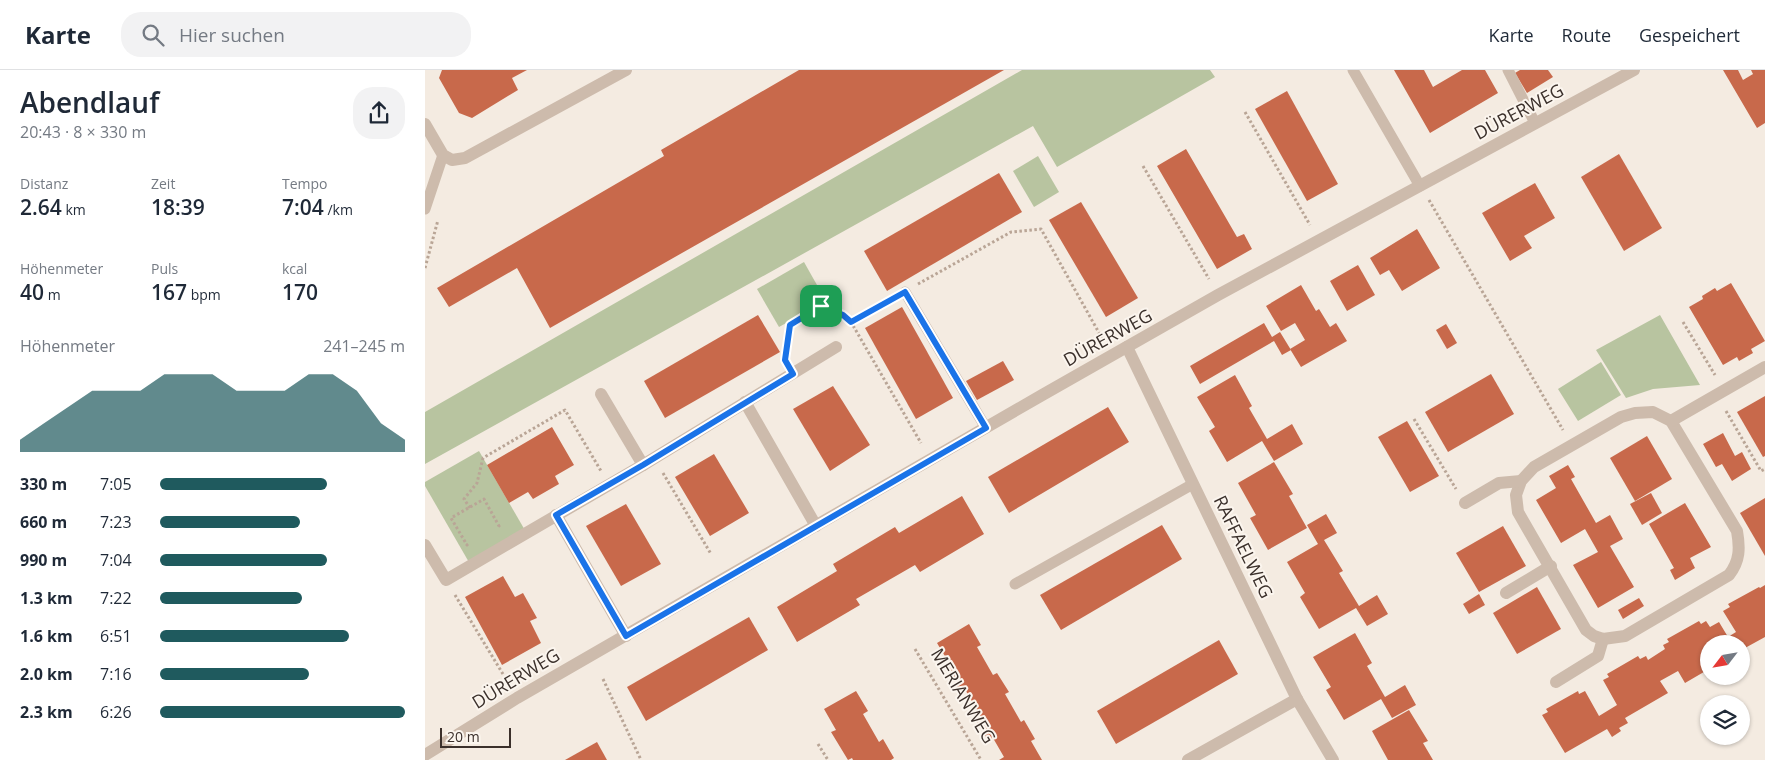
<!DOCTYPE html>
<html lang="de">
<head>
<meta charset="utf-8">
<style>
	:root { --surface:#fff; --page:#f2f2f3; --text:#1f2937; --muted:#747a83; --line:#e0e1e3; --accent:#1f5a5e }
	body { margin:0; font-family:"Open Sans",sans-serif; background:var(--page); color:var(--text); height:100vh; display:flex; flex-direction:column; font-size:19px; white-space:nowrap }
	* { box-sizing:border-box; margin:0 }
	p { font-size:16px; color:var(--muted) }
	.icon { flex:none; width:28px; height:28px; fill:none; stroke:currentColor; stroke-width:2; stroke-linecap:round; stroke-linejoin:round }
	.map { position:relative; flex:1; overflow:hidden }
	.details { display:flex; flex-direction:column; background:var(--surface); width:425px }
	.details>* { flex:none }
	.needle { width:32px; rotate:239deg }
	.buttons { position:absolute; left:1275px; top:565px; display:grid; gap:10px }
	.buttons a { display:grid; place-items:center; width:50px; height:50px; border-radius:50%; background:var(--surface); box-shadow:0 1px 4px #0004; font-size:25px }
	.scale { position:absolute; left:15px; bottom:12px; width:71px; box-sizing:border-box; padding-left:5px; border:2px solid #3b302b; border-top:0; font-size:14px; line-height:18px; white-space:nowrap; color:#3b302b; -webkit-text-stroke:4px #fbf5ee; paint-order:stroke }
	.pin { position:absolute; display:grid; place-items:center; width:42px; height:42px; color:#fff; margin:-21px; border-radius:10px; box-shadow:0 2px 8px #0006 }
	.round { display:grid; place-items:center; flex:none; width:52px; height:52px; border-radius:20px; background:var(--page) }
	.head { display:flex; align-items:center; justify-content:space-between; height:85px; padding:0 20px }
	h1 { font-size:28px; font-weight:600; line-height:38px }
	.figures { display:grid; grid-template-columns:repeat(3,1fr); gap:8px; height:85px; padding:5px 20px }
	.figures div { display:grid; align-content:center }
	.figures b { font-size:21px; font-weight:600 }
	.figures small { font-size:14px; font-weight:400 }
	.figures p { font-size:14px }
	.chart { height:140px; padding:10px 20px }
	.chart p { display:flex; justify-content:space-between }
	.chart svg { width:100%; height:90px; margin-top:5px; fill:var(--accent); opacity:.7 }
	ul { padding:0 20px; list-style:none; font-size:16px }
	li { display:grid; grid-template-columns:80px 60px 1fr; align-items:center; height:38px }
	li i { height:12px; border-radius:6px; background:var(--accent) }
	header { display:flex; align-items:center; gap:30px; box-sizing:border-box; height:70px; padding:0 25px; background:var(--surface); border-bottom:1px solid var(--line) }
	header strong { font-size:24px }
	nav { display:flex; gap:28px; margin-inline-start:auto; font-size:18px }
	.search { width:350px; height:45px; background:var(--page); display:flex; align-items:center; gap:12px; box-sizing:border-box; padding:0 18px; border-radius:20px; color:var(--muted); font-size:19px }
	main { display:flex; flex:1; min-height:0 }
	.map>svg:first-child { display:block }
</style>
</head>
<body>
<header>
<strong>Karte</strong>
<div class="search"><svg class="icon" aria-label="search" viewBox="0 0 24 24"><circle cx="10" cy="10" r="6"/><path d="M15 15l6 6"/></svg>Hier suchen</div>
<nav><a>Karte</a><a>Route</a><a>Gespeichert</a></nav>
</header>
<main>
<section class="details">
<div class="head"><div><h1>Abendlauf</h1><p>20:43 · 8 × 330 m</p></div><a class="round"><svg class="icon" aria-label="share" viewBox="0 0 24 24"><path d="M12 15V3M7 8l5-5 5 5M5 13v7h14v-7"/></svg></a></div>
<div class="figures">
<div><p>Distanz</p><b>2.64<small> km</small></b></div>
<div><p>Zeit</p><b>18:39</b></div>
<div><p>Tempo</p><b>7:04<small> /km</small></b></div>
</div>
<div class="figures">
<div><p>Höhenmeter</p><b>40<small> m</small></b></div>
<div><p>Puls</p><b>167<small> bpm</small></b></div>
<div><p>kcal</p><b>170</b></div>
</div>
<div class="chart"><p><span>Höhenmeter</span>241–245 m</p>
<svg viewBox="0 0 160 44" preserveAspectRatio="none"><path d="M0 44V38L10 30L20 22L30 14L40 14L50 14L60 6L70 6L80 6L90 14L100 14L110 14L120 6L130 6L140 14L150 30L160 38V44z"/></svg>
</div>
<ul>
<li><b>330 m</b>7:05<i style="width:68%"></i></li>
<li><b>660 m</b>7:23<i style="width:57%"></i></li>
<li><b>990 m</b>7:04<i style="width:68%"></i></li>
<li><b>1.3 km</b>7:22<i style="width:58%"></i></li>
<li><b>1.6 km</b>6:51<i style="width:77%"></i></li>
<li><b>2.0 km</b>7:16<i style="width:61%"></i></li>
<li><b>2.3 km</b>6:26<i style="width:100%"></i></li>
</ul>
</section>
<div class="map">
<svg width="1340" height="690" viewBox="0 0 1340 690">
	<rect width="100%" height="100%" fill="#f4ebe1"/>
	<!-- green -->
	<g fill="#b8c4a0">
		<polygon points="597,0 785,0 790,7 632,97 608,56 0,394 0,342"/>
		<polygon points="613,86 634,122 609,137 588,101"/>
		<polygon points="379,192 401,231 354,257 332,219"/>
		<polygon points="1235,245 1275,315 1228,319 1201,328 1171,280"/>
		<polygon points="1176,292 1196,325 1153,351 1133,319"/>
		<polygon points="54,381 101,462 45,494 0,416 0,412"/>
	</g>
	<!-- building -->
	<g fill="#c8694b">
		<polygon points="17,0 102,0 87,8 93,20 47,48 34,43 14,8"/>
		<polygon points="374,0 579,0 125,258 92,198 24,237 12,218 239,86 236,80"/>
		<polygon points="969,0 999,0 1008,17 1037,0 1060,0 1073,23 1005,63"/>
		<polygon points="1095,0 1123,0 1128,7 1102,23 1090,3"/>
		<polygon points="1298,0 1313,0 1318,10 1328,4 1333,14 1326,0 1340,0 1340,53 1332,58"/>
		<polygon points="862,21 913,114 882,131 830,39"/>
		<polygon points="761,79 812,167 819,164 827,179 792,199 732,96"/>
		<polygon points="1194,84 1237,158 1199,181 1156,107"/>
		<polygon points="574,103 597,142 462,221 439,181"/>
		<polygon points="1110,113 1130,148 1099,166 1107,178 1085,191 1057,143"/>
		<polygon points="656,132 713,228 681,247 624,150"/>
		<polygon points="992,159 1015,198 977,221 964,200 955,205 945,188"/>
		<polygon points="933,195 950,225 922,241 905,211"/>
		<polygon points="1306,213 1340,271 1326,279 1328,283 1314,291 1312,287 1298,295 1264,237 1278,229 1277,226 1290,218 1292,221"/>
		<polygon points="876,215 891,241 894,239 905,257 911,253 922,271 876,297 865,279 880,270 870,253 856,261 841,236"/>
		<polygon points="477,237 528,328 491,349 440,258"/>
		<polygon points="333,245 355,282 240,348 219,311"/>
		<polygon points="839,253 847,267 855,262 866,280 857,285 849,271 775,314 765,296"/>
		<polygon points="1021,254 1032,273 1022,279 1011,260"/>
		<polygon points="578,291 589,310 552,330 541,311"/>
		<polygon points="1066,304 1089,344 1023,382 1000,342"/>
		<polygon points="810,305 827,336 824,338 842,369 867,354 878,374 849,391 837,371 802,392 784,361 790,357 772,327"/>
		<polygon points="408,316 445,375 405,401 368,339"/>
		<polygon points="1340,326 1340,386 1338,387 1312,342"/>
		<polygon points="683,337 704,372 584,443 563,407"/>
		<polygon points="982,351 1014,406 985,422 953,367"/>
		<polygon points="127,357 149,395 130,406 134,414 108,429 103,422 84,433 62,395"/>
		<polygon points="1298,363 1310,386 1317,382 1326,399 1307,411 1297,394 1291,397 1278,374"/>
		<polygon points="1222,366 1247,409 1210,431 1185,388"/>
		<polygon points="289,384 324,443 285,466 250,407"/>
		<polygon points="849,392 868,424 864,426 882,458 843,480 825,448 831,445 813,413"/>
		<polygon points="1143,395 1150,407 1146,409 1171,453 1185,445 1198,469 1185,476 1209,517 1173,538 1148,495 1173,482 1160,459 1136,473 1111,430 1131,418 1124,406"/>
		<polygon points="1226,423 1237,443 1217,455 1205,434"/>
		<polygon points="537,426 559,464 495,502 490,495 431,529 435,535 372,572 352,537 412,501 408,494 470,457 474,463"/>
		<polygon points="1340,428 1340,486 1315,443"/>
		<polygon points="1260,433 1286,477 1265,488 1270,498 1250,510 1245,500 1249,498 1224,454"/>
		<polygon points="201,434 236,494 196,516 161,456"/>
		<polygon points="901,444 912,463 899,470 918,501 914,503 934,536 952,525 963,544 942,556 931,538 894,559 875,527 880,523 862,492 893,474 882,455"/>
		<polygon points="737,455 757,489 636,560 615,525"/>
		<polygon points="1078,456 1101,496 1054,522 1031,483"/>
		<polygon points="78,506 90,527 98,523 112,548 105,551 116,573 77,595 40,527"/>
		<polygon points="1340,515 1340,567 1320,578 1323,583 1316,587 1316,574 1284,574 1284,599 1260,613 1253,601 1235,611 1243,623 1200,648 1203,653 1194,658 1196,661 1187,667 1182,659 1140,683 1117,645 1123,642 1121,639 1153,621 1154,624 1160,621 1174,646 1192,635 1178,610 1184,607 1182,604 1213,586 1215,589 1221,586 1223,590 1240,579 1238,575 1244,572 1242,569 1274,551 1276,554 1281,551 1285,557 1294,552 1303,567 1311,562 1298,541 1305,537 1303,534 1334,517 1335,518"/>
		<polygon points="1112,517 1136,559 1092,584 1068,543"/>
		<polygon points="1054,524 1060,535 1044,544 1038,534"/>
		<polygon points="1214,528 1219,536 1198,549 1193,540"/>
		<polygon points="324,547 343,580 221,651 202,617"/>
		<polygon points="544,554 556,575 552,577 568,605 572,603 584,622 580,624 596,652 599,650 610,669 606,671 617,690 574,690 579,687 568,668 563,671 547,643 552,640 541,621 536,624 520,596 524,593 512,573"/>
		<polygon points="930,563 947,593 942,596 960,627 980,615 991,635 967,648 956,629 919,650 901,620 906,617 888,587"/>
		<polygon points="794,570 813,604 691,674 672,641"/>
		<polygon points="431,621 443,641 438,644 454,672 458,669 469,688 466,690 428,690 427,688 423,690 406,662 411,660 399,639"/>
		<polygon points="984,640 1003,671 998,673 1008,690 963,690 947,661"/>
		<polygon points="172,672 182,690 140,690"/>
	</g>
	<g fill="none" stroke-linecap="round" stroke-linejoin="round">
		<!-- path -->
		<g stroke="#b9a596" stroke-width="3" stroke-dasharray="2.5 2.5" stroke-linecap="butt">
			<polyline points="820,42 885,155"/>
			<polyline points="718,96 784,209"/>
			<polyline points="1004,130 1138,360"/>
			<polyline points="0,198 13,150"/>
			<polyline points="493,214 586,162 616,159 678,270"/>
			<polyline points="466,230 426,252 496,373"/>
			<polyline points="1258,252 1290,305"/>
			<polyline points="360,286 365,255 397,236 417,245 426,252"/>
			<polyline points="1301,341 1336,401 1340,399"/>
			<polyline points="989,349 1031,419"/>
			<polyline points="238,403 286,484"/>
			<polyline points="45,438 39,429 52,413 58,388 140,340 176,401"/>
			<polyline points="43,474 42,475 26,448 59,429 74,456 72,457"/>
			<polyline points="30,525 84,614"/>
			<polyline points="490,579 556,690"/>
			<polyline points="178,609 216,690"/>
			<polyline points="393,674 403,690"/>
		</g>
		<!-- lane -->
		<g stroke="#cdbbac" stroke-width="11">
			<polyline points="928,0 995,116"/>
			<polyline points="1083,0 1110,53"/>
			<polyline points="0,139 18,85"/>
			<polyline points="480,222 561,358"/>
			<polyline points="590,514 768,414"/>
		</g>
		<!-- street -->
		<g stroke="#cdbbac" stroke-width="12">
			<polyline points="0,54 18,85 27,90 40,88 201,0"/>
			<polyline points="702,277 872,629 908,690"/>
			<polyline points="176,324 218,395"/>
			<polyline points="320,332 391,456"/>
			<path d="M1228,342L1246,351L1312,461C1315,478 1315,491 1304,505L1200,566L1178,569L1169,566L1161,560L1093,442L1091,425L1096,411L1109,397L1196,347L1210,343Z"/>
			<polyline points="1246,351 1340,297"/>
			<polyline points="1040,433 1074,413 1096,411"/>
			<polyline points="131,445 201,566"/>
			<polyline points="0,475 21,510 218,395 411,277"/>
			<polyline points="1081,523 1126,496"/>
			<polyline points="1131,612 1173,586 1178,569"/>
			<polyline points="0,685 92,628 619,324 793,225 1209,0"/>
			<polyline points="763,690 872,629"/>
		</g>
	</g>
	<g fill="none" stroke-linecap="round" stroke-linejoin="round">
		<defs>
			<polygon id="route" points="480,222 561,358 201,566 131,445 218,395 368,304 360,290 365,255 396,236 418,245 426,252"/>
		</defs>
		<!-- route casing -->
		<use href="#route" stroke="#fff" stroke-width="10"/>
		<!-- route -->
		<use href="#route" stroke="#1a73e8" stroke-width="6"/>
	</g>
	<g text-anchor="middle" stroke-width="4" stroke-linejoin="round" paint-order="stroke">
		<!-- street labels -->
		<g font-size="18" fill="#3b302b" stroke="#fbf5ee">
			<text transform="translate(1094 42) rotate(-28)" y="6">DÜRERWEG</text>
			<text transform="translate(683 268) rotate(-29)" y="6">DÜRERWEG</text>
			<text transform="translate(818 477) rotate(64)" y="6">RAFFAELWEG</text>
			<text transform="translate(91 609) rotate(-31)" y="6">DÜRERWEG</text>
			<text transform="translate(538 626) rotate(59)" y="6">MERIANWEG</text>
		</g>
	</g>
</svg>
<div class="buttons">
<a><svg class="needle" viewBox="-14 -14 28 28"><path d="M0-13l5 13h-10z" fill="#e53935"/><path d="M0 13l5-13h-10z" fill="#747a83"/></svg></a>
<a><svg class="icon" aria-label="layers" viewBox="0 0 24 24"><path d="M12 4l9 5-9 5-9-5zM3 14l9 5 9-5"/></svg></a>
</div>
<div class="scale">20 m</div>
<div class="pin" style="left:396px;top:236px;background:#1e9e55"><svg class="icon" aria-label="arrive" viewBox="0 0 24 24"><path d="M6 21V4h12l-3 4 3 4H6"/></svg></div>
</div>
</main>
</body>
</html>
